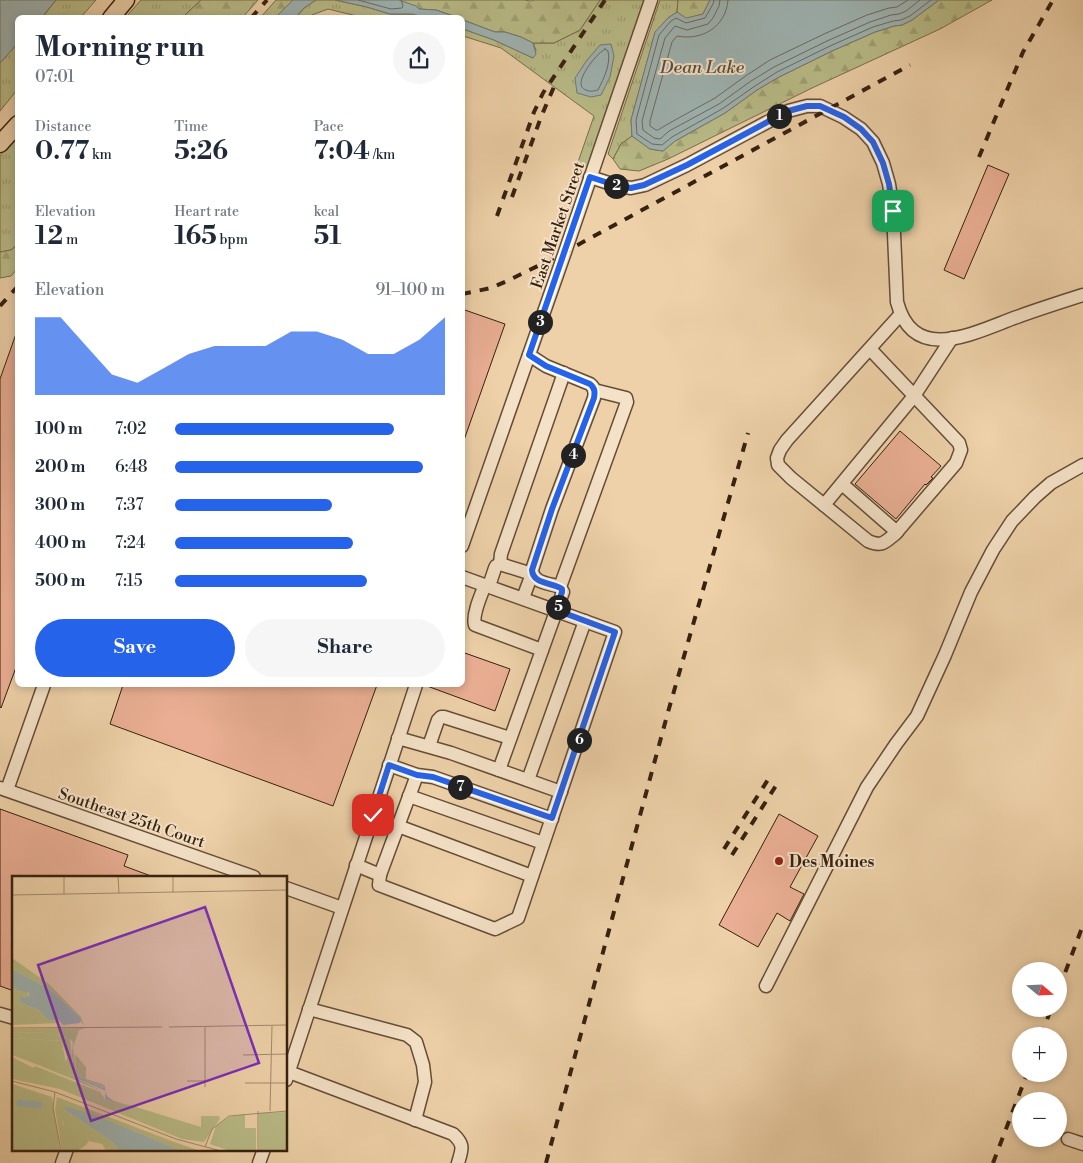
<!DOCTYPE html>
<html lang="en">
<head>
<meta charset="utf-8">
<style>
	:root { --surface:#fff; --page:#f6f6f7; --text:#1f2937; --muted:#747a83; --accent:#2563eb }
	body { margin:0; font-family:"Libre Bodoni",serif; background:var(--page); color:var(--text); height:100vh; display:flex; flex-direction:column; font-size:19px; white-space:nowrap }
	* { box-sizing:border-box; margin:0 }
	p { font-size:16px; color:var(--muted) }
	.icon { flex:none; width:28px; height:28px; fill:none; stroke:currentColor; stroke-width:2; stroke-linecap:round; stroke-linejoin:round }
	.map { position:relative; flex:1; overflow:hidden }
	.sheet { position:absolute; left:15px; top:15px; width:450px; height:672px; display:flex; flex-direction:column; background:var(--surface); border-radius:8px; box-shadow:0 2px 8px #0003 }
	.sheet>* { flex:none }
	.needle { width:32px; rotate:109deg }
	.controls { position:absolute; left:1012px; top:962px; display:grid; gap:10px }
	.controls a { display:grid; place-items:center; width:55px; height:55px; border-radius:50%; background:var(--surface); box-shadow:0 2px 8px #0003; font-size:25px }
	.pin { position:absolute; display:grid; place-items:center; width:42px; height:42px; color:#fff; margin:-21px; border-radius:10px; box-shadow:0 2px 8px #0006 }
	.km { position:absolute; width:25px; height:25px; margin:-12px; border-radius:50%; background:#222; color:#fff; font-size:14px; line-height:25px; text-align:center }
	.round { display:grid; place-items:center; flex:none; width:52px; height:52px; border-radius:26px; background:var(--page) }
	.head { display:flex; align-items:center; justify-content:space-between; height:85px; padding:0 20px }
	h1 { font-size:28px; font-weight:800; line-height:38px }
	.stats { display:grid; grid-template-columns:repeat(3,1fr); gap:8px; height:85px; padding:5px 20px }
	.stats div { display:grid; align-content:center }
	.stats b { font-size:25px; font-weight:800 }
	.stats small { font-size:14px; font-weight:400 }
	.stats p { font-size:14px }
	.chart { height:140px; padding:10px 20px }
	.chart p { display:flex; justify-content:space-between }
	.chart svg { width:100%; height:90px; margin-top:5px; fill:var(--accent); opacity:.7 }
	.cta { display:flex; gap:10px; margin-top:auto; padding:10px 20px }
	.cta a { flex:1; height:58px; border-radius:30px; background:var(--accent); color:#fff; font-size:20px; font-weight:800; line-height:58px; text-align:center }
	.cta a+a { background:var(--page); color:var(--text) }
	ul { padding:0 20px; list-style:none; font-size:16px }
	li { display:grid; grid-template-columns:80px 60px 1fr; align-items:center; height:38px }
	li i { height:12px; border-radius:6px; background:var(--accent) }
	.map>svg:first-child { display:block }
</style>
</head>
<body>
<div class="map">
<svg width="1083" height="1163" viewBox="0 0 1083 1163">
	<defs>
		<pattern id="grass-tufts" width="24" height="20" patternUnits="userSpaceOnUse" patternTransform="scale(1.25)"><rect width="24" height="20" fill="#b9bc88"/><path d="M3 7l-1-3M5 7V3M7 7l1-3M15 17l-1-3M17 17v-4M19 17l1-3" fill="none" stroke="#a0a174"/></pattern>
		<pattern id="forest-firs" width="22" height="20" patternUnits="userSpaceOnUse" patternTransform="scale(1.25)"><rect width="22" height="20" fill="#b9bc88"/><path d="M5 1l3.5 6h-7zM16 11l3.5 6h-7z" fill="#a0a174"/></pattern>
	</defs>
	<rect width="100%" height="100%" fill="#eed1a9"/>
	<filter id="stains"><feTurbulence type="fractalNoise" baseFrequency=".004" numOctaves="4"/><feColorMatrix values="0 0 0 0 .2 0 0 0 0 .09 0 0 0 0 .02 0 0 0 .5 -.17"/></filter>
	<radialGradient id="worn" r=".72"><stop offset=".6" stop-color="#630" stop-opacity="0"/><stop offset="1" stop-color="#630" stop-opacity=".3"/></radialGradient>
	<!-- grass -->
	<g fill="url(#grass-tufts)" stroke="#786e4c">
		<polygon points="56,0 96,0 81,17 42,18"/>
		<polygon points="141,0 201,0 183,17 126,17"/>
		<polygon points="316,0 335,0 367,7 390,14 412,14 426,17 361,17 328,9 312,15 310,17 296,18 304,8"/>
		<polygon points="600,0 646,0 587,167 577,165 594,116 501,48 463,36 463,29 494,40 533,58 536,50 533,43 554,43 580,30"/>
		<polygon points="660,0 678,0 677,12 668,18 655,33 631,120 632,136 621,144 613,159 608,154"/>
		<polygon points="17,44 17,90 0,111 0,63"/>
		<polygon points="17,136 17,245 11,250 0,252 0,156"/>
	</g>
	<!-- forest -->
	<g fill="url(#forest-firs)" stroke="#786e4c">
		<polygon points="201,0 258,0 243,17 183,17"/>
		<polygon points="276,0 293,0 276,17 260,18"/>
		<polygon points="399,0 524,0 531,1 534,0 600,0 580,30 554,43 533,43 521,37 505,32 495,32 463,20 462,18 456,17 436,10 419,9"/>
		<polygon points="678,0 710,0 703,14 686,19 677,12"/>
		<polygon points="939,0 992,0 940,29 812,88 668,159 639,171 620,169 613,159 621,144 632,136 650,149 663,151 675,141 725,113 757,90 779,77 832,51 875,32 894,26 902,25 912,20"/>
		<polygon points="17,245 17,269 11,276 0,278 0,252 11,250"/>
	</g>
	<!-- water -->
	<g fill="#9eb4b3" stroke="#747971">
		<polygon points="0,0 56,0 42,17 18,18 17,44 0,63"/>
		<polygon points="293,0 316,0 304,8 296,17 276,17"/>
		<polygon points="335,0 399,0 416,6 419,9 436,10 456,17 426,18 412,14 390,14 367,7"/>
		<polygon points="710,0 939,0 912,20 902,25 894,26 875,32 832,51 779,77 757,90 725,113 675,141 663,151 650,149 632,136 631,120 655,32 668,18 677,12 686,18 703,14"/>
		<polygon points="463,20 495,32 505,32 521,37 533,43 536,54 533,58 494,40 463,29"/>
		<polygon points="611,44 614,56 610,77 601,95 591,97 577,93 575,78 587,60 600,45"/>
	</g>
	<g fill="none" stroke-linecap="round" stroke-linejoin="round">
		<!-- shore -->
		<g stroke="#6a6a61" stroke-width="1">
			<polyline points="358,0 391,9 402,8 403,6 401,0"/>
			<polyline points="714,0 713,4 705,18 686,23 676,18 671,21 659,35 636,120 637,134 652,144 662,145 672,137 722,109 755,86 777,72 830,46 873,27 893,21 901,20 910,16 931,0"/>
			<polyline points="720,0 719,6 713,18 708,24 687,30 675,26 665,38 642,121 643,130 654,138 660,139 669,131 719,104 751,81 774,67 827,41 870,22 891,15 899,14 906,11 920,0"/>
			<path d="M728,0C726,27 702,41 677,36L672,42L650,121V126L656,130H658L666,125L715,98L747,75L770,60L824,34L867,15L889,8L897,7L908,0"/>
			<path d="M605,49L608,51C611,64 604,78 598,90C594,91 591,92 586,90C570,85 597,53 605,49Z"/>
		</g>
	</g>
	<!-- building -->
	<g fill="#e9ae93" stroke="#36210f">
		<polygon points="988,165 1009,174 964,279 944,270"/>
		<polygon points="462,309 505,324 464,440 462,440"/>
		<polygon points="16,334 18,335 18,662 1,708 0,707 0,379"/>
		<polygon points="900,431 941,466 931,477 933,478 926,485 925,484 896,519 855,484"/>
		<polygon points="462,652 510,669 495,711 427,686 427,685 462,685"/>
		<polygon points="123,685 377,685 333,806 110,724"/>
		<polygon points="0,809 128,855 124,866 151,876 150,877 14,877 14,991 0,986"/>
		<polygon points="779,814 818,836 790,887 804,894 790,921 777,913 758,947 719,925"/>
	</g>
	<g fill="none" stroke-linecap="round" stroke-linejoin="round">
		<defs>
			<g id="minor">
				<path d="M590,177L618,186L631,188L645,185L687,165L788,111L807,106H820L843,117L861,129L873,142L883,163L889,184L893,211L897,302C914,366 975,332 1017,317C1039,309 1061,302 1083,295"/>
				<path d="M870,349L959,443L961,450L956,463L895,534C884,543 882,547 868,541L791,478L778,465L777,458L780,450L787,440L900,315"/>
				<polyline points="842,484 897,532"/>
				<polyline points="824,505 914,396 952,338"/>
				<polyline points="462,546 565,252 651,0"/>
				<polyline points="500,564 501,554 564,373"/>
				<path d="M485,585C481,595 472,615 475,625L542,650"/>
				<polyline points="489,586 495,568 496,566 500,564 532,574 523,598"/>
				<polyline points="560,587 627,402 626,398 594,390"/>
				<polyline points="398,738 451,753 561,792"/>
				<polyline points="429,746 438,720 441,717 444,717 510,738"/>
				<polyline points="389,765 417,775 433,777 552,819"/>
				<path d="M499,770L563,592L560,587C550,583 533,584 532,570L552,509L594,398C595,392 595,388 590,384L546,366L529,355"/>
				<polyline points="528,780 585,621"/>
				<polyline points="0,788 254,877"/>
				<polyline points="7,790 44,685"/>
				<polyline points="409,796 543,843"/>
				<polyline points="398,826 532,876"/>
				<polyline points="356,865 380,875 379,885 495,929 518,918 615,632 462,577"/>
				<polyline points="380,875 417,775"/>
				<polyline points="286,888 342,908"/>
				<polyline points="766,986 867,787 896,744 917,716 945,655 971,592 993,550 1012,521 1035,497 1051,483 1083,465"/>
				<polyline points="309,1009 407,1035 416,1042 423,1065 425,1082 415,1120"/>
				<polyline points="0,1014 14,1018"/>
				<path d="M289,1072L453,1134C465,1145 462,1149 458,1163"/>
				<polyline points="286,1080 416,685"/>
				<polyline points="1068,1139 1083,1144"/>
				<polyline points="62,1163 67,1149"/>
				<polyline points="259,1163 264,1149"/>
			</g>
			<g id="major">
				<polyline points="111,18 126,0"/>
				<polyline points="0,144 18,124"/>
			</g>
		</defs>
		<!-- minor casing -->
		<use href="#minor" stroke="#644d36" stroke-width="15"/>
		<!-- major casing -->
		<use href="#major" stroke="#36210f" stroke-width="19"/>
		<!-- minor -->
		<use href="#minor" stroke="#f4e1c7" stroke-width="12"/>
		<!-- major -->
		<use href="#major" stroke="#eed1a9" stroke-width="16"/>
		<!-- rail -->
		<g stroke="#36210f" stroke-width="4" stroke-dasharray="9 9" stroke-linecap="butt">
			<polyline points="251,18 267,0"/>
			<polyline points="979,157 1023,52 1053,0"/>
			<polyline points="512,197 541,117 556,82"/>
			<polyline points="497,216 534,112 543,93 605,0"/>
			<polyline points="462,294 491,288 507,281 548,261 910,65"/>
			<polyline points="0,306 18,286"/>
			<polyline points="724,849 769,778"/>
			<polyline points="732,855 777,784"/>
			<polyline points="1059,989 1083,925"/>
			<polyline points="1041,1036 1051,1009"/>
			<polyline points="546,1163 668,712 748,433"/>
			<polyline points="993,1163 1027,1074"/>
		</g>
	</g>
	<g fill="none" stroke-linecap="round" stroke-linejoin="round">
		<defs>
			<path id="route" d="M373,815L389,765L417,775L433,777L552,818L615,632L556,610L562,592V589C553,582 533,585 532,570L552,509L594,398C595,392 595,388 590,384L546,366L529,355L590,177L618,186L631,188L644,185L687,165L788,111L807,106H820L844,117L861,129L873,142L883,163L889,184L893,211"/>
		</defs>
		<!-- route casing -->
		<use href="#route" stroke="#fff" stroke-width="10"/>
		<!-- route -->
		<use href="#route" stroke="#2563eb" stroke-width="6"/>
	</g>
	<!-- markers -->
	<circle fill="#8f2418" stroke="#f4e1c7" stroke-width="2" cx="779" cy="861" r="5"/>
	<g text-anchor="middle" stroke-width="4" stroke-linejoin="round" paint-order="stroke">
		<!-- street labels -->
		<g font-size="16" fill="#36210f" stroke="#f4e1c7">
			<text transform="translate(557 225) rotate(-71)" y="6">East Market Street</text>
			<text transform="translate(132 817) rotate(19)" y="6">Southeast 25th Court</text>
		</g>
		<!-- poi labels -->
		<g font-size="16" font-weight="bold" fill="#36210f" stroke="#f4e1c7" text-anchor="start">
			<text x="789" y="867">Des Moines</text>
		</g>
		<!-- water labels -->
		<g font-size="18" font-style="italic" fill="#554d40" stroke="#f4e1c7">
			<text x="702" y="73">Dean Lake</text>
		</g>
	</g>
	<!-- overview -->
	<g transform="translate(12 876)">
		<rect width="275" height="275" fill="#eed1a9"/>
		<path d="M74,152L67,154L61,171L64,197L73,204L63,199L60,180L61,166L58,163L36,156L0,157V153ZM0,162L50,165L54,188L51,192L31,188L29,190L0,179ZM0,181L83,223L90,224L92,221V226L95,223L119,230L114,228L189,251V240H207L208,243L192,266L170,263L48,213L0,203ZM0,208L40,221L48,275H0ZM45,221L157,264L188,275H169L53,230V234L102,267L107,275H94L90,268L77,265L75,260L50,245L55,261L54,275H50L43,233ZM233,238V252H244V275H218L198,268L204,250L217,241Z" fill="#b9bc88"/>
		<path d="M0,82L37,108L69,141L72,149L37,113L0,93ZM0,112L15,114L17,121L7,120L9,127L27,134L37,145L46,143L47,147L0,149ZM36,156L58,163L62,201L94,217L29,190L31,187L51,192L55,182L50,165L0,162V157ZM63,178L74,191V203L91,208L92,212L73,204L64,197ZM23,190L88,216L92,221L90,224L83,223L20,193ZM51,244L75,260L77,265L74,269L65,275H54Z" fill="#b9bc88"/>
		<path d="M275,236V275H247V237Z" fill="#b9bc88"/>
		<path d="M0,93L37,113L68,142V147L51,149L46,143L37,145L27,134L9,127L7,120L17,121V117L0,112ZM60,165L63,199L91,212L92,208L95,220L104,227L95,223L92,226L94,215L62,201ZM5,223L30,226L31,229L29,233L4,230ZM53,230L80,238L169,275H107L102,267L53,234Z" fill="#9eb4b3"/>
		<path fill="none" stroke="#a48b6b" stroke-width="1" d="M52,0V18M106,0L107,17M161,0V16M0,19L275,14M157,151L275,149M0,152L150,151M231,179L275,178M0,205L43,216L164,263L209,275M175,205H193M233,207H275M193,211V151M43,216L41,232L49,275M246,235V275M258,235L260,150M193,271L200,253L217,240L275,235"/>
		<path fill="#7b2cbf" fill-opacity="0.15" stroke="#7b2cbf" stroke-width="2.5" d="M193,31L247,187L79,245L26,89Z"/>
		<rect width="275" height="275" fill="none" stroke="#36210f" stroke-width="2.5"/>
	</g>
	<rect width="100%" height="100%" filter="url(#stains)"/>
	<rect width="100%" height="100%" fill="url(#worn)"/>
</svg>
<div class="controls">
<a><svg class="needle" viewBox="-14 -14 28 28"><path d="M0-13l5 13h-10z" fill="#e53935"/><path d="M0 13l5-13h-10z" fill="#747a83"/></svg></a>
<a>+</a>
<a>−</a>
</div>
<div class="pin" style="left:893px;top:211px;background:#1e9e55"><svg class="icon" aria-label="arrive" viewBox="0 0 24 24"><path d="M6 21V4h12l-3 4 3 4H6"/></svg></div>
<div class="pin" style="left:373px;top:815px;background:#d93025"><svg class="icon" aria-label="check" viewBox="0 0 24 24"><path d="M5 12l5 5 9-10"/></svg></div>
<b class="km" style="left:779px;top:116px">1</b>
<b class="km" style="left:616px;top:186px">2</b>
<b class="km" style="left:540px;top:322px">3</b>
<b class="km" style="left:573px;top:455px">4</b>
<b class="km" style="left:558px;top:607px">5</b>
<b class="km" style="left:579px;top:740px">6</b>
<b class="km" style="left:460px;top:787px">7</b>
<section class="sheet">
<div class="head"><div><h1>Morning run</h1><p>07:01</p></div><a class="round"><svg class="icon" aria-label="share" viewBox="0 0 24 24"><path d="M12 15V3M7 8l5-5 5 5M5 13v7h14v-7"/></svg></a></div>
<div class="stats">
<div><p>Distance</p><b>0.77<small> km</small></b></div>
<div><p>Time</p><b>5:26</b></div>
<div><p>Pace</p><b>7:04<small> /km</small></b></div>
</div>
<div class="stats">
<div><p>Elevation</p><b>12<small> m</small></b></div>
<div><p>Heart rate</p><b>165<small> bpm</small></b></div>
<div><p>kcal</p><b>51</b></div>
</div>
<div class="chart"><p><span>Elevation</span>91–100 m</p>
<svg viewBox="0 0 160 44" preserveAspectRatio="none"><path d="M0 44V6L10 6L20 20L30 34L40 38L50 31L60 24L70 20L80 20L90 20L100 13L110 13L120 17L130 24L140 24L150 17L160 6V44z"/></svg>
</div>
<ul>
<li><b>100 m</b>7:02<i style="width:81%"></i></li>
<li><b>200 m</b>6:48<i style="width:92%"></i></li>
<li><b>300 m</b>7:37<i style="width:58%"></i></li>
<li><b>400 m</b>7:24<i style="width:66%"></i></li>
<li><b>500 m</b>7:15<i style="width:71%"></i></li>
</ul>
<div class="cta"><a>Save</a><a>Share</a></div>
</section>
</div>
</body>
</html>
